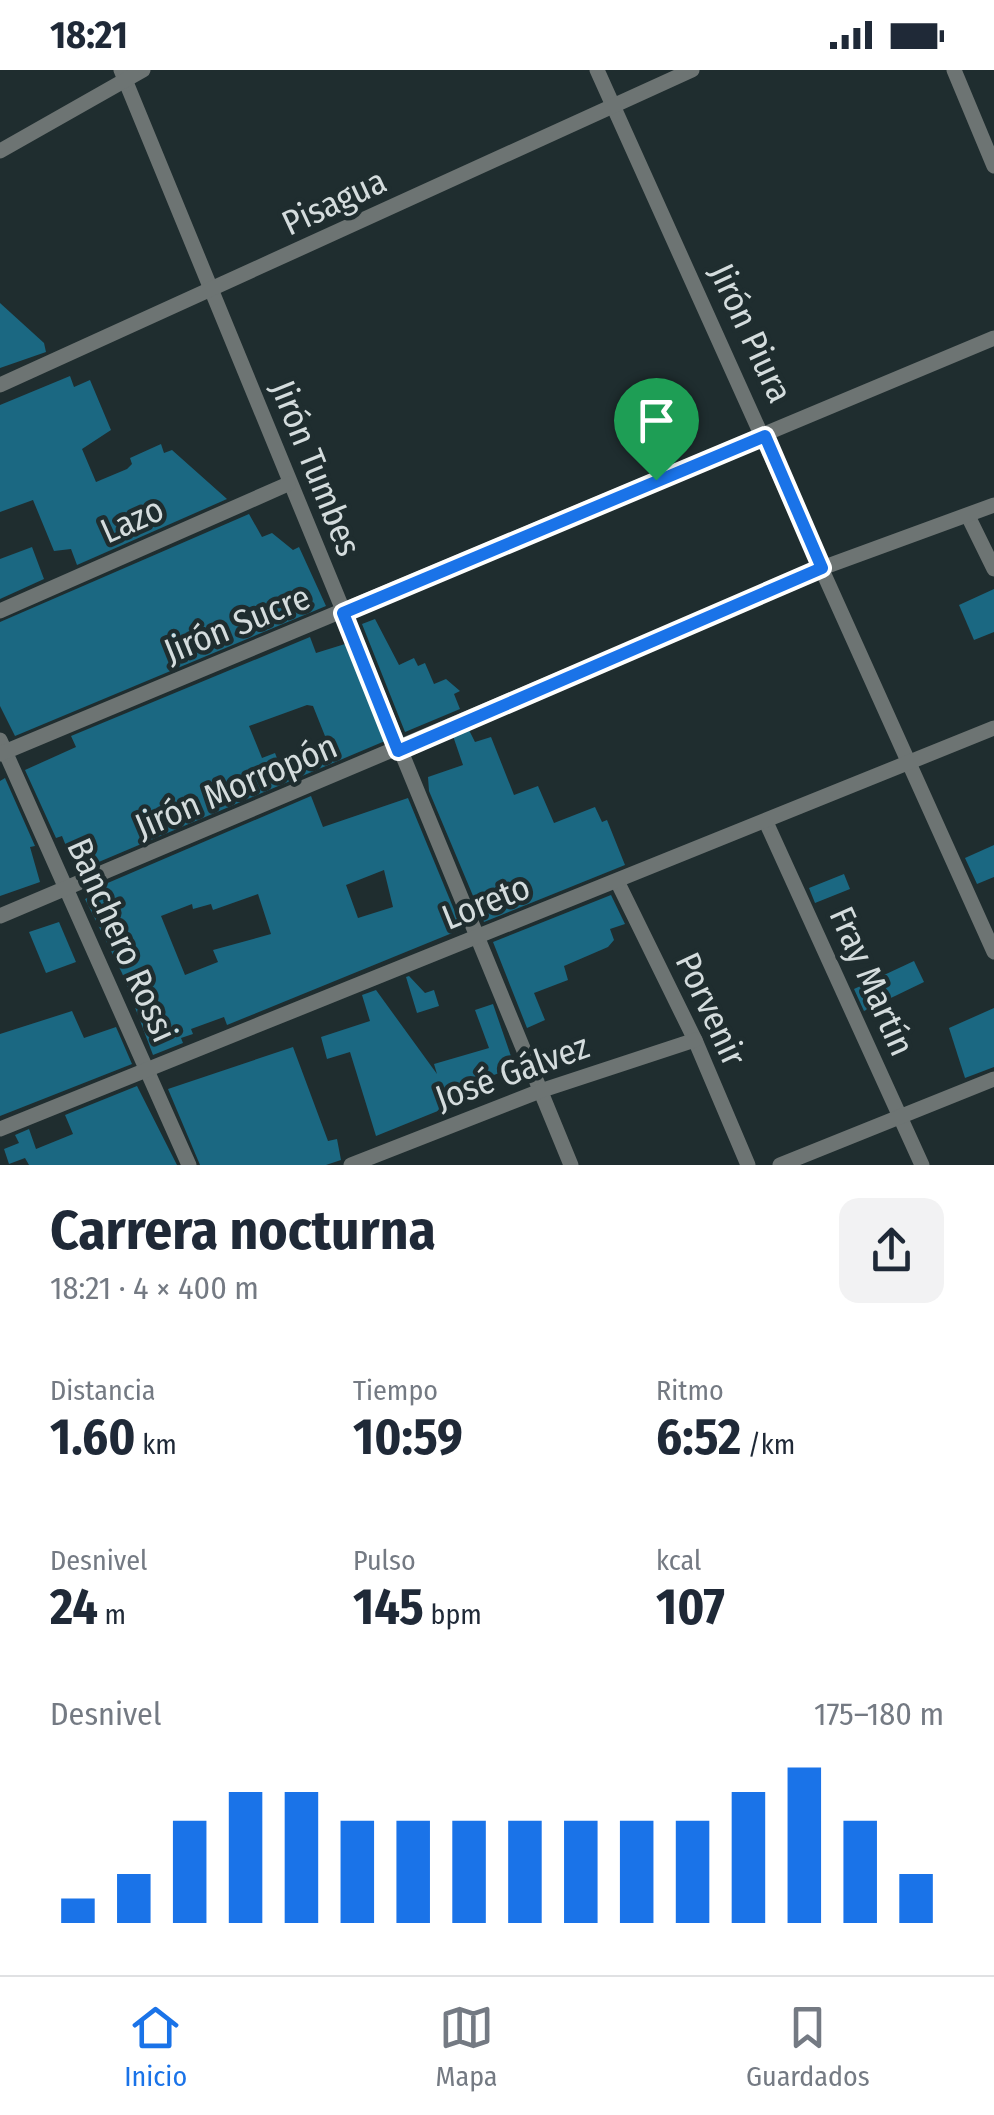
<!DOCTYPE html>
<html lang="es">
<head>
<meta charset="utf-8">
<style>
	:root { --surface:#fff; --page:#f2f2f3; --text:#1f2937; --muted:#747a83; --line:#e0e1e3; --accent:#1a73e8 }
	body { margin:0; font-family:"Fira Sans Condensed",sans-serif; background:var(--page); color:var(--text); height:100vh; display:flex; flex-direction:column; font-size:38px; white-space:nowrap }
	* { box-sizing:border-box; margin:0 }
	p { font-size:32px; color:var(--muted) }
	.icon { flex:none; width:55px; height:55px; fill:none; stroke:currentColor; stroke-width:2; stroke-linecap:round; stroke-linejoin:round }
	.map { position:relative; height:1095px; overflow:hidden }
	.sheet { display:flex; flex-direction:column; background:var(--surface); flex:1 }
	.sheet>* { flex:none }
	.pin { position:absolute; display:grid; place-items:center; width:85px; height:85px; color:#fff; margin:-102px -42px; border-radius:50% 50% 50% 0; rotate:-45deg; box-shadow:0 0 10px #0007 }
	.pin .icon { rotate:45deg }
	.round { display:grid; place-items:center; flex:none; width:105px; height:105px; border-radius:20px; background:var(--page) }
	.head { display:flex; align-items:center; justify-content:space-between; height:170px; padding:0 50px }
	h1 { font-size:55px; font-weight:700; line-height:75px }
	.stats { display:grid; grid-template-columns:repeat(3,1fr); gap:15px; height:170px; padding:10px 50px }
	.stats div { display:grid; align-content:center }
	.stats b { font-size:50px; font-weight:700 }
	.stats small { font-size:28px; font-weight:400 }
	.stats p { font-size:28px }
	.chart { height:280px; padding:20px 50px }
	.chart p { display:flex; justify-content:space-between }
	.chart svg { width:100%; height:180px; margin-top:10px; stroke:var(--accent); stroke-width:6 }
	.status { display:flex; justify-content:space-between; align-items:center; height:70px; padding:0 50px; background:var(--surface); direction:ltr }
	.status svg { height:28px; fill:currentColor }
	.tabs { display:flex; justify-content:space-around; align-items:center; height:140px; border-top:2px solid var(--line); background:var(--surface); font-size:28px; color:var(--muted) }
	.tabs a { display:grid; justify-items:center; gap:5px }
	.tabs .on { color:var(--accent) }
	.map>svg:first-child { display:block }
</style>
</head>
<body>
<div class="status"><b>18:21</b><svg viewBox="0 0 49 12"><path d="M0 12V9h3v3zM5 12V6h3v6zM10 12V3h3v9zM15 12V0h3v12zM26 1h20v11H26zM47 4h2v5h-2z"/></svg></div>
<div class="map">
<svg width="994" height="1095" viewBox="0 0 994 1095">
	<rect width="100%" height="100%" fill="#1f2d2f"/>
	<!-- building -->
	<g fill="#1b6882" fill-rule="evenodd">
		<polygon points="0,233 44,273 46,282 0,298"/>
		<polygon points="70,306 74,317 90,310 111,360 82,379 96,412 127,399 132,394 130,388 161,374 164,383 172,380 227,429 77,495 71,479 54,481 33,430 0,442 0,335"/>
		<polygon points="249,444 262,467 272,463 293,480 299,477 326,536 15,666 0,636 0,552"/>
		<polygon points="32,477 44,509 0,529 0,489"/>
		<polygon points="994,519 994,562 974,570 959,535"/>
		<polygon points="375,549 399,595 414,588 418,596 425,593 434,614 446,609 460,621 454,624 460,639 405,662 362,554"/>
		<path d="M310,567L316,583L345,574L385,671L94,794L92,790L75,798L62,766L56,768L25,700L76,677L71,666ZM307,635L313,636L329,676L280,696L275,683L262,688L249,656Z"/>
		<polygon points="469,660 475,672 491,667 514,725 538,716 554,753 595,737 602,752 607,750 625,795 484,852 429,721 428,707 463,695 453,666"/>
		<polygon points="5,708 35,776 30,777 40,812 0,826 0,711"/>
		<path d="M311,726L323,757L408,728L462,859L227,955L224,947L191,959L193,964L181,968L183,973L153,985L122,903L85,829L105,820L103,815ZM384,800L393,837L358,848L346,815ZM258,824L271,864L213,880L218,892L185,905L161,846L192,834L193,839L211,834L213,840Z"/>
		<polygon points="994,775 994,807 977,814 965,788"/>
		<polygon points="844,804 850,819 815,833 809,818"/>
		<polygon points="611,825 625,854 610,859 614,870 608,877 564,896 568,910 534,923 545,950 527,958 493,872"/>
		<polygon points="59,852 76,892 46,903 29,862"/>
		<polygon points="914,891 924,912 864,941 854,919"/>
		<polygon points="409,906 425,923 434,920 439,936 417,943 406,907"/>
		<polygon points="376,920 437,1004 434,994 489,978 475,940 493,934 513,992 505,1001 460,1017 465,1030 376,1066 350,982 327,989 321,967 370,951 362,925"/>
		<polygon points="994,938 994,997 965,1008 949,958"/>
		<polygon points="72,941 84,968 116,957 132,994 0,1046 0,964"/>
		<polygon points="293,977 328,1071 337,1069 341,1090 326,1095 200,1095 168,1019"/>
		<polygon points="137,1016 177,1095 29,1095 25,1088 9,1094 4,1079 19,1073 15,1065 29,1059 36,1079 73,1064 65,1045"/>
	</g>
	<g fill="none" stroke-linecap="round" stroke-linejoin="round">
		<!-- minor -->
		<g stroke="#6d7473" stroke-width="15">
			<polyline points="121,0 571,1095"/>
			<polyline points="597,0 994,882"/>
			<polyline points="954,0 994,96"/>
			<polyline points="0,81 143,0"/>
			<polyline points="0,315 692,0"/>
			<polyline points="968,446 994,499"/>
			<polyline points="0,541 288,414"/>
			<polyline points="0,670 189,1095"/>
			<polyline points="0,684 994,268"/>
			<polyline points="766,752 922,1095"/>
			<polyline points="617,811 695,970 748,1095"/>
			<polyline points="0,846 822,498 994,435"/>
			<polyline points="0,1059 994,658"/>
			<polyline points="351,1095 540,1021 695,970"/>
			<polyline points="780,1095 994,1009"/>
		</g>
	</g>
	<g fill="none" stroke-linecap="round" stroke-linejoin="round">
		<defs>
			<polygon id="route" points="765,366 822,498 398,681 343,543"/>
		</defs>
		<!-- route casing -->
		<use href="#route" stroke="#fff" stroke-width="20"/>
		<!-- route -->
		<use href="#route" stroke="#1a73e8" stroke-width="12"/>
	</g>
	<g text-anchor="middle" stroke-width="9" stroke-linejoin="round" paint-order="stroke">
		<!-- street labels -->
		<g font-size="35" fill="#d4dcdd" stroke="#1f2d2f">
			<text transform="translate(334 132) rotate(-25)" y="12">Pisagua</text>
			<text transform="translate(751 263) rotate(65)" y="12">Jirón Piura</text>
			<text transform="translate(316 398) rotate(68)" y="12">Jirón Tumbes</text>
			<text transform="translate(132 450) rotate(-24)" y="12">Lazo</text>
			<text transform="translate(237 554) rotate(-22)" y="12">Jirón Sucre</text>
			<text transform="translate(236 716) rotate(-23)" y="12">Jirón Morropón</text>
			<text transform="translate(486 832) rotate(-22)" y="12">Loreto</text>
			<text transform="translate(122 870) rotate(66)" y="12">Banchero Rossi</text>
			<text transform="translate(872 911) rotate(66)" y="12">Fray Martín</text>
			<text transform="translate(711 939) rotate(65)" y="12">Porvenir</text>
			<text transform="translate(512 1002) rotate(-20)" y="12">José Gálvez</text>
		</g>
	</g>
</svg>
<div class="pin" style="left:656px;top:410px;background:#1e9e55"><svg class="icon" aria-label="arrive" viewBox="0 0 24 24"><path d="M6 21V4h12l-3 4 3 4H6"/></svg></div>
</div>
<section class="sheet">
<div class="head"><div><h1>Carrera nocturna</h1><p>18:21 · 4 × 400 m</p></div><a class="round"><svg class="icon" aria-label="share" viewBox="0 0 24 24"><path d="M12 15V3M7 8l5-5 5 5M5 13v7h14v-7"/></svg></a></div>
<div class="stats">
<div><p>Distancia</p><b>1.60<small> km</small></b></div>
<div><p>Tiempo</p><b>10:59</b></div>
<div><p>Ritmo</p><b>6:52<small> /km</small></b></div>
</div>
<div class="stats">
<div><p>Desnivel</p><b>24<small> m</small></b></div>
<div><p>Pulso</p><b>145<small> bpm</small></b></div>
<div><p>kcal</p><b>107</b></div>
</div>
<div class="chart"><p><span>Desnivel</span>175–180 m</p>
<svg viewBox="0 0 160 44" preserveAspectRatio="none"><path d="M5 44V38M15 44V32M25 44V19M35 44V12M45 44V12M55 44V19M65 44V19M75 44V19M85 44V19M95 44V19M105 44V19M115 44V19M125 44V12M135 44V6M145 44V19M155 44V32"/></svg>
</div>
</section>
<nav class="tabs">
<a class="on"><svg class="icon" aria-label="home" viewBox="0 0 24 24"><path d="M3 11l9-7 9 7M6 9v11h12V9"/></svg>Inicio</a>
<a><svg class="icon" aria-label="map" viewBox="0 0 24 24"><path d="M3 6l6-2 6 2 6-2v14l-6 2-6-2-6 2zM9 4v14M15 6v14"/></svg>Mapa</a>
<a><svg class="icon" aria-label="saved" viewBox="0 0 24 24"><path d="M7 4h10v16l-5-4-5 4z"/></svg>Guardados</a>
</nav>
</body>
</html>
